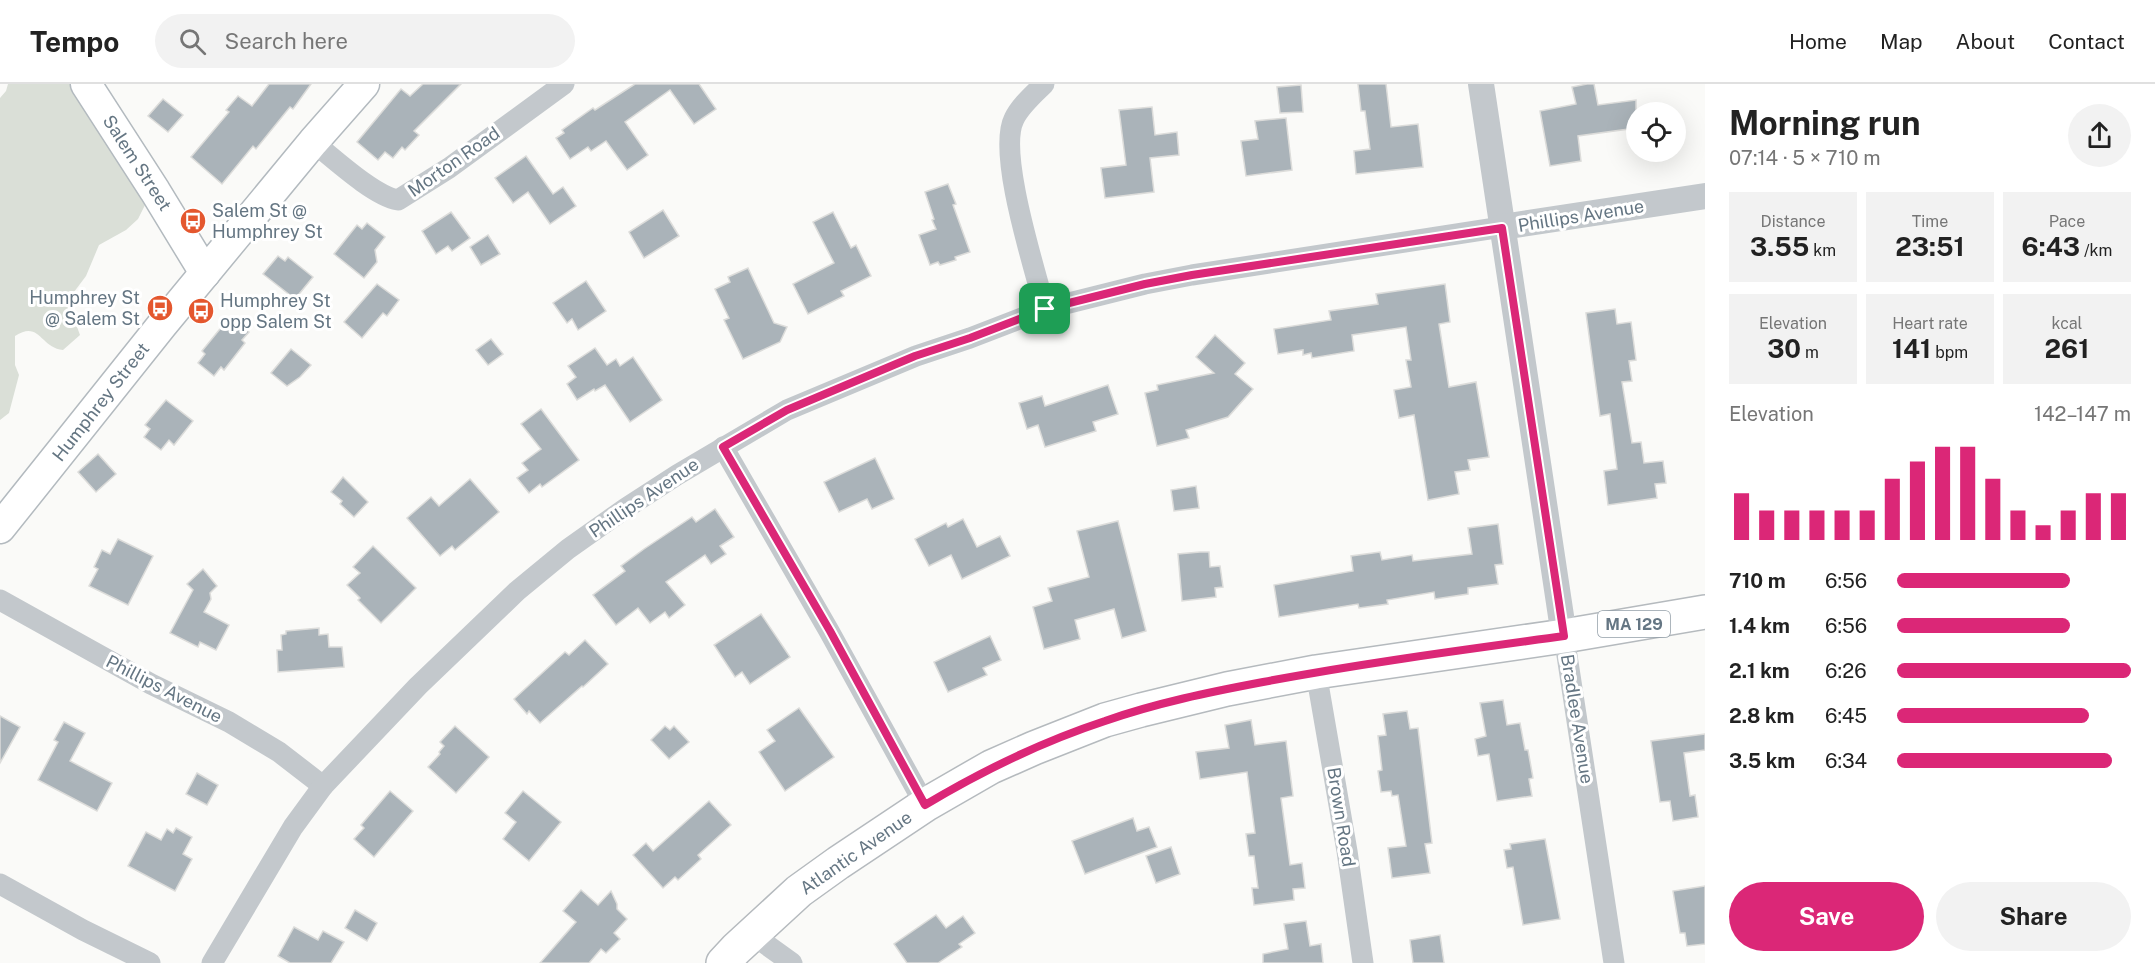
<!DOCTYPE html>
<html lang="en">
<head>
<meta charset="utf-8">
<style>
	:root { --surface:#fff; --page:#f2f2f2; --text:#222; --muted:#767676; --line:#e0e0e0; --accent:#db2777 }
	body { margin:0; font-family:"Public Sans",sans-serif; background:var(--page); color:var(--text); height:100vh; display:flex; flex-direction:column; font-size:22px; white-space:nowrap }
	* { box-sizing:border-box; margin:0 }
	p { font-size:20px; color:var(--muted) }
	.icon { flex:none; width:33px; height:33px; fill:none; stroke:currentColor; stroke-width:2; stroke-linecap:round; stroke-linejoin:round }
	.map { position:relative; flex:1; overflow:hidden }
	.details { display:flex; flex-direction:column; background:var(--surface); width:450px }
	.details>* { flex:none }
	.controls { position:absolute; left:1626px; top:18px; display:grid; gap:12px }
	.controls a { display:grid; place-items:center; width:60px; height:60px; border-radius:50%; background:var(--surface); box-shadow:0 6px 24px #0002; font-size:30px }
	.pin { position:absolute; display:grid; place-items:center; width:51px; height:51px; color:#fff; margin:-26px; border-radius:12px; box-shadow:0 3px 9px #0006 }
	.round { display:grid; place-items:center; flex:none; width:63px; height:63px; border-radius:32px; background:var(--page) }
	.head { display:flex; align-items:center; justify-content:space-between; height:102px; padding:0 24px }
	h1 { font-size:33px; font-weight:700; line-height:45px }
	.figures { display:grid; grid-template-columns:repeat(3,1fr); gap:9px; height:102px; padding:6px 24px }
	.figures div { display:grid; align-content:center; border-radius:0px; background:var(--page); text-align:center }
	.figures b { font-size:26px; font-weight:700 }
	.figures small { font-size:16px; font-weight:400 }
	.figures p { font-size:16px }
	.chart { height:168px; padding:12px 24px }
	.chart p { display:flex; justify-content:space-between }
	.chart svg { width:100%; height:108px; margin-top:6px; stroke:var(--accent); stroke-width:6 }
	.button { display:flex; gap:12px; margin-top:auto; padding:12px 24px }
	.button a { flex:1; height:69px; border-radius:36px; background:var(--accent); color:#fff; font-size:24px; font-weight:700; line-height:69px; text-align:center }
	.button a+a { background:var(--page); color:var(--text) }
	ul { padding:0 24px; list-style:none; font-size:20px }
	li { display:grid; grid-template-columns:96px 72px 1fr; align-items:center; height:45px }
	li i { height:15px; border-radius:8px; background:var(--accent) }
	header { display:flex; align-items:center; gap:36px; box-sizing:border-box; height:84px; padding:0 30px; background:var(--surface); border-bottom:2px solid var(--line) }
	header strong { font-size:28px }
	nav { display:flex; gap:33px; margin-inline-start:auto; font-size:21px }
	.search { width:420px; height:54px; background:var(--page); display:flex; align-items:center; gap:15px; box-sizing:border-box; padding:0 21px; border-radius:33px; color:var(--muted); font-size:22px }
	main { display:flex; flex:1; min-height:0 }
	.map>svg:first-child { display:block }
</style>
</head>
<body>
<header>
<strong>Tempo</strong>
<div class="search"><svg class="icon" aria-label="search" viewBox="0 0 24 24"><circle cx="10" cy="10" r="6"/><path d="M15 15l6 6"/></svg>Search here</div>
<nav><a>Home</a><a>Map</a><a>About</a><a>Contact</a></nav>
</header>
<main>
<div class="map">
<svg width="1705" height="879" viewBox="0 0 1705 879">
	<rect width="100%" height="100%" fill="#fafaf8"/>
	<!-- green -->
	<path fill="#dadfd7" d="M8,0H75L142,108L145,121L138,135L126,146L99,161L86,192L71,212L69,221L80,251L63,266C40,264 40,236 15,252V281L19,291L9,329L0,336V14L6,7Z"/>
	<!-- building -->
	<g fill="#aab3b9" stroke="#dcdcda" stroke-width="1.5">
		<polygon points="269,0 311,0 293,25 290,23 256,65 253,62 222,100 191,73 229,28 226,26 238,12 252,22"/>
		<polygon points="423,0 461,0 414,47 419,51 405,66 402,63 393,74 385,68 378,76 357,58 401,5 410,12"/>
		<polygon points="635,0 699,0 716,25 694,40 670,6 625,38 648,71 627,86 606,57 591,67 588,63 570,75 556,54 564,49 562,46 593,24 595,26"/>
		<polygon points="1358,0 1386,0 1391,43 1418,40 1423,83 1356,90 1354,67 1370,65 1365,27 1361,27"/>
		<polygon points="1587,0 1594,0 1598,21 1636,16 1636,44 1578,52 1581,77 1550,82 1540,27 1576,20 1572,3"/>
		<polygon points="1301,1 1303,28 1280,29 1277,3"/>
		<polygon points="163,15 183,31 168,48 148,32"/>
		<polygon points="1152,23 1155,51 1177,48 1179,71 1150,74 1154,108 1105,114 1101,84 1126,81 1119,26"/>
		<polygon points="1286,34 1292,86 1246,92 1241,57 1258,55 1255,37"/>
		<polygon points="526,72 553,110 563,103 576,122 550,140 528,108 513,119 495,94"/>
		<polygon points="948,100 956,120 953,121 970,168 955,173 956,176 940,181 938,178 930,181 919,151 936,145 932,136 934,135 925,108"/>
		<polygon points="663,126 679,152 644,174 629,148"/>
		<polygon points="451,128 470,154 452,167 448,162 436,170 422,147"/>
		<polygon points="833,128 851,164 856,161 871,192 841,207 844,212 808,230 793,200 834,179 813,138"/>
		<polygon points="367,139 385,153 375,166 377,178 364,194 334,170 357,141 362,145"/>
		<polygon points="488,151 500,170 481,181 470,163"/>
		<polygon points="278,172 285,177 288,173 313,193 295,215 263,190"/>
		<polygon points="748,184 774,239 787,243 780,258 743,275 724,236 729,234 715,205 730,198 728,193"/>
		<polygon points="586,197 606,227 578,246 572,235 567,239 553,219"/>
		<polygon points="377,200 399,216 387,232 383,229 362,254 344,238"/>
		<polygon points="1445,200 1450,238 1439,240 1449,303 1476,298 1489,373 1468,376 1470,386 1455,388 1459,410 1428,416 1414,331 1399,334 1394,306 1411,303 1406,276 1411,276 1406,243 1352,251 1354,267 1312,274 1311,269 1303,271 1303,266 1278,270 1274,245 1331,236 1329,227 1378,220 1376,210"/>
		<polygon points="1615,225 1617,240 1631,238 1636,276 1629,277 1632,297 1622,298 1632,359 1641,358 1644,379 1663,377 1666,399 1655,400 1657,414 1608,421 1604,387 1617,385 1610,330 1600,332 1586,229"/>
		<polygon points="233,235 249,248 242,256 245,259 224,286 221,283 214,292 198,279 205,270 202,267 224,240 227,242"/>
		<polygon points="1215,251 1245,279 1235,290 1253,305 1228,333 1186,346 1189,354 1157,362 1145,309 1158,306 1157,301 1214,289 1196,273"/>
		<polygon points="491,255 503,270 488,281 476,266"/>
		<polygon points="595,264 607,281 616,275 620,282 633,273 662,316 630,338 605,301 595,307 594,305 577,316 567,300 576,293 568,282"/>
		<polygon points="291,265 311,281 300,293 287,302 271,289"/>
		<polygon points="1108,301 1118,330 1093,338 1096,347 1045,363 1038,341 1027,345 1019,319 1042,312 1045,322"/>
		<polygon points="166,316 193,337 174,361 169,356 161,366 144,353 150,345 145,341"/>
		<polygon points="541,325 579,376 542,403 540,400 529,409 517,394 528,386 522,379 541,365 521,340"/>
		<polygon points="98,370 116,390 96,408 78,388"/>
		<polygon points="875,374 894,415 872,425 867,415 839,428 824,398"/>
		<polygon points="343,393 368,418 354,433 340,420 342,417 331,408"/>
		<polygon points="470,395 499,428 455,466 452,462 440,472 407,434 431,413 439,422"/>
		<polygon points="1196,402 1199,424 1174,427 1171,406"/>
		<polygon points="715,425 734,453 720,462 726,470 711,480 705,471 666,498 685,521 669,534 665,528 650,539 638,524 616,541 593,511 625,487 621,482 644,465 692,433 696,438"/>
		<polygon points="963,435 977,463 1000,452 1010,472 962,495 951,471 929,482 915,455 946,439 948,443"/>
		<polygon points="1118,437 1146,547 1122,554 1114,525 1075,536 1080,555 1044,565 1033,523 1052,517 1048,504 1089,493 1077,447"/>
		<polygon points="1498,440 1503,480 1495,481 1498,500 1468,504 1468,510 1435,515 1434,508 1387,516 1388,520 1359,524 1358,520 1279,533 1274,501 1353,487 1351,472 1380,468 1382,476 1412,471 1413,477 1472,470 1468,444"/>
		<polygon points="118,455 153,472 128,521 89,502 98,485 94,483 102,466 110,470"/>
		<polygon points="373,462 416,504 381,539 358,516 360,514 347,501 360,489 353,483"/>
		<polygon points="1200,468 1209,468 1210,483 1220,482 1223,503 1215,504 1216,513 1182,517 1178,470"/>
		<polygon points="203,485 217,502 210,509 211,515 204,528 229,541 216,566 200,558 198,563 170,549 193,506 187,500"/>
		<polygon points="761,530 790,573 750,600 742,588 735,593 714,561"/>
		<polygon points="319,544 319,551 328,550 329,563 342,563 344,583 278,588 277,566 282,566 281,551 286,550 286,547"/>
		<polygon points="990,552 1001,576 983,584 987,591 948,608 934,578"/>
		<polygon points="585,556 608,580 583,603 582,602 540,639 529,627 527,630 514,615 565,568 569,571"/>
		<polygon points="1503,616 1507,641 1520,639 1525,666 1528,666 1533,694 1529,695 1532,712 1497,717 1489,670 1478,672 1475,655 1486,652 1480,619"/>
		<polygon points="799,624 834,673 785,707 759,668 775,657 767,646"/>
		<polygon points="1407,627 1410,645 1418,644 1432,759 1425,760 1430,789 1392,794 1388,764 1406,762 1398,711 1392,712 1391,707 1381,708 1378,687 1382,686 1378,652 1386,651 1383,630"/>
		<polygon points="0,632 20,643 0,679"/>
		<polygon points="1251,636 1255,661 1286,657 1293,712 1281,714 1290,781 1302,779 1305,804 1293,805 1294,816 1254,821 1252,804 1258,804 1254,772 1249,772 1246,750 1255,749 1247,688 1200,695 1196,668 1229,664 1225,641"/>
		<polygon points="64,638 85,649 70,677 112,699 97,727 38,696 58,658 54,656"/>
		<polygon points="455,642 489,673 456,709 428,683 440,670 439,668 444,662 440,658"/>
		<polygon points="665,642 670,646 674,642 689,658 669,675 651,656"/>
		<polygon points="1705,650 1705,666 1684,669 1690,712 1695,711 1698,733 1673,737 1670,717 1660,718 1651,657"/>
		<polygon points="197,689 218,701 207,721 186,710"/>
		<polygon points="390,707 413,727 374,773 354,755 364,744 361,741"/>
		<polygon points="523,707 561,738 529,777 503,755 516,738 505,729"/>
		<polygon points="709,717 731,741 698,771 701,775 678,796 675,793 663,804 633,771 646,759 653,767"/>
		<polygon points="1133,734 1137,747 1149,743 1157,763 1085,790 1072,757"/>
		<polygon points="176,744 192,753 183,770 192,775 175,807 128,782 146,748 161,756 167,745 173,749"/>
		<polygon points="1545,755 1560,835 1523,841 1513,783 1507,784 1504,766 1511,765 1510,760"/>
		<polygon points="1171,763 1180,790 1156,799 1146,772"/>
		<polygon points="1705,802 1705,860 1687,862 1685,849 1680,849 1673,807"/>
		<polygon points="581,806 598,821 611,807 617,820 617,825 627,835 614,849 620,855 606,869 601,865 589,879 540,879 576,838 563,827"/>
		<polygon points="355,826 377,839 367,857 345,844"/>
		<polygon points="936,831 946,844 963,832 975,849 959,860 962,863 938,879 907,879 894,860"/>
		<polygon points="1306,837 1310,862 1321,860 1323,879 1263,879 1263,870 1288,865 1284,840"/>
		<polygon points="294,843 318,856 323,847 344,858 331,879 290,879 278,872"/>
		<polygon points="1440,851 1444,879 1413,879 1410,856"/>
	</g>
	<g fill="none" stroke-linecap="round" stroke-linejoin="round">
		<defs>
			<g id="secondary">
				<polyline points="86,0 155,107 205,189"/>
				<polyline points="0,444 162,241 313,58 364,0"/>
			</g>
			<polyline id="primary" points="723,879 736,865 799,807 838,779 925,721 991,683 1034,664 1105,636 1141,626 1227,605 1316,588 1564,552 1705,528"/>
		</defs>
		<!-- secondary casing -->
		<use href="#secondary" stroke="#b3babf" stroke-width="33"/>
		<!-- primary casing -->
		<use href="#primary" stroke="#b5babe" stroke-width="36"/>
		<!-- minor -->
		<g stroke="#c3c8cc" stroke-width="21">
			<path d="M1044,0C1034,10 1020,22 1014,35C997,69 1035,185 1045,225"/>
			<path d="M313,58C333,74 374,112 398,116L449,84L564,0"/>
			<polyline points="723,363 829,547 925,721"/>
			<polyline points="0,516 151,600 229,638 279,668 323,702"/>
			<polyline points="1564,552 1614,879"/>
			<polyline points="1316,588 1347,767 1363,879"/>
			<polyline points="0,800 83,846 150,879"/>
			<polyline points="753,851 792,879"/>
			<polyline points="212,879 293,743 323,702 418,602 517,507 568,465 626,424 677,391 787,326 916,272 970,254 1045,225 1145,200 1192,191 1502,143"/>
		</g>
		<!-- tertiary -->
		<g stroke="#c3c8cc" stroke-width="26">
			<polyline points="1481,0 1564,552"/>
			<polyline points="1502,143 1705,112"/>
		</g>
		<!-- secondary -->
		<use href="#secondary" stroke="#fff" stroke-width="30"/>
		<!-- primary -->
		<use href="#primary" stroke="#fff" stroke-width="33"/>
	</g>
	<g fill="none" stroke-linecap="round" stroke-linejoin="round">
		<defs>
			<path id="route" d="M1502,144L1564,552C1463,566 1363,579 1263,598C1210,608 1156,619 1105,637C1041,658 982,687 925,721L830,547L723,363L787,326L915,272L970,254L1045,225L1145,200L1192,191Z"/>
		</defs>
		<!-- route casing -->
		<use href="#route" stroke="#fff" stroke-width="12"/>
		<!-- route -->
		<use href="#route" stroke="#db2777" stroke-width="8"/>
	</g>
	<!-- icons -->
	<defs>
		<symbol id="bus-disc" viewBox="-11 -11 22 22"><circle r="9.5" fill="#e4572e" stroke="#fff"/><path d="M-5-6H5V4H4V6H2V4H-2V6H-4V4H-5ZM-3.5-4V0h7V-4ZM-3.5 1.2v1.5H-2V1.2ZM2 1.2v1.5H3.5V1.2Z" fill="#fff"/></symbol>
	</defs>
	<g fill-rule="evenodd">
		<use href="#bus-disc" x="178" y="122" width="30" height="30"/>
		<use href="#bus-disc" x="145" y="209" width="30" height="30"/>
		<use href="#bus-disc" x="186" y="212" width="30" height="30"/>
	</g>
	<g text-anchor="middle" stroke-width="6" stroke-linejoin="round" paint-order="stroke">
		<!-- shield labels -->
		<rect fill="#fff" stroke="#939fa8" stroke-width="1.5" x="1598" y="527" width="72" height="26" rx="4.5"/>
		<g font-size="16" font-weight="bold" fill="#657683">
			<text x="1634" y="546">MA 129</text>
		</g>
		<!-- street labels -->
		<g font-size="18" fill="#657683" stroke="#fff">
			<text transform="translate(454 78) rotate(-35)" y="6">Morton Road</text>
			<text transform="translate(137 79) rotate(57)" y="6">Salem Street</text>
			<text transform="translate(1581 132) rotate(-9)" y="6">Phillips Avenue</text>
			<text transform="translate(101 318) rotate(-52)" y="6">Humphrey Street</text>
			<text transform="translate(644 414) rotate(-34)" y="6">Phillips Avenue</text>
			<text transform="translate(164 605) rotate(27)" y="6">Phillips Avenue</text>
			<text transform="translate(1577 635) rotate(81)" y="6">Bradlee Avenue</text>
			<text transform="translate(1341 733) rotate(81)" y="6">Brown Road</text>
			<text transform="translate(856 769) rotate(-35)" y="6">Atlantic Avenue</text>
		</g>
		<!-- poi labels -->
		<g font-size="18" fill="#657683" stroke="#fff" text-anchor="start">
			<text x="212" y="133">Salem St @<tspan x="212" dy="21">Humphrey St</tspan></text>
			<text x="140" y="220" text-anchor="end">Humphrey St<tspan x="140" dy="21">@ Salem St</tspan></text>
			<text x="220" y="223">Humphrey St<tspan x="220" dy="21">opp Salem St</tspan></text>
		</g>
	</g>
</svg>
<div class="controls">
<a><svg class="icon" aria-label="locate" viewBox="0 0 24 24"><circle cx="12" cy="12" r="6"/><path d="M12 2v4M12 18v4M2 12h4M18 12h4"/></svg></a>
</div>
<div class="pin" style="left:1045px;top:225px;background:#1e9e55"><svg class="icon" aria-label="arrive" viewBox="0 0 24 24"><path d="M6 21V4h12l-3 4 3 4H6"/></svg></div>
</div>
<section class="details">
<div class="head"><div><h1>Morning run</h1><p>07:14 · 5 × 710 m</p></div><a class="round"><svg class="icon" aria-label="share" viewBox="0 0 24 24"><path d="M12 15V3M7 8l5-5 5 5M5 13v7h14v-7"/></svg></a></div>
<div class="figures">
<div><p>Distance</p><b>3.55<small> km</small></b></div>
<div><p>Time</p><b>23:51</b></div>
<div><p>Pace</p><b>6:43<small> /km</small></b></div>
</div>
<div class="figures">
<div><p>Elevation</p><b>30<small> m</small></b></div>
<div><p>Heart rate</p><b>141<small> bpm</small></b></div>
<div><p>kcal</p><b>261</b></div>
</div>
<div class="chart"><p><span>Elevation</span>142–147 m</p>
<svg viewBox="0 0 160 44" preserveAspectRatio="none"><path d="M5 44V25M15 44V32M25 44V32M35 44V32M45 44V32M55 44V32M65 44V19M75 44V12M85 44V6M95 44V6M105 44V19M115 44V32M125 44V38M135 44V32M145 44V25M155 44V25"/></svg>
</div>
<ul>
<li><b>710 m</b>6:56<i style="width:74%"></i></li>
<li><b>1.4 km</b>6:56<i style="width:74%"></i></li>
<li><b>2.1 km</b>6:26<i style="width:100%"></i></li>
<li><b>2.8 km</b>6:45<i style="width:82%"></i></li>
<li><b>3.5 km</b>6:34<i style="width:92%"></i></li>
</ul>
<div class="button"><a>Save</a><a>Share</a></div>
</section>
</main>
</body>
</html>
